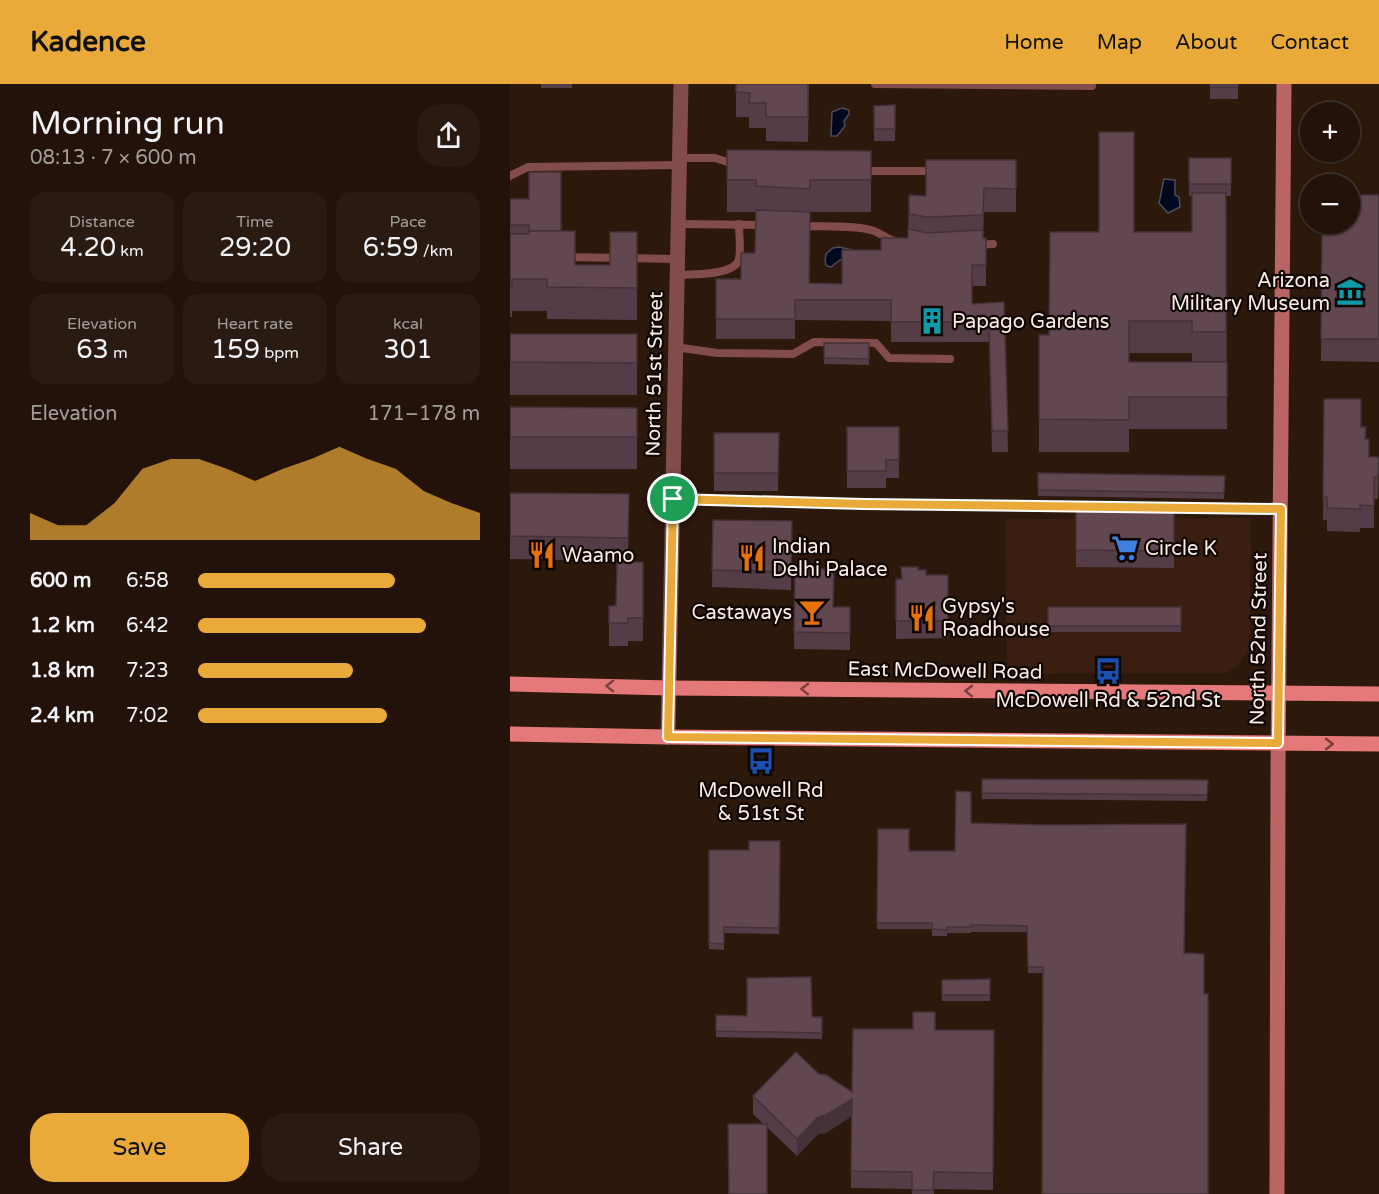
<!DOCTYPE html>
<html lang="en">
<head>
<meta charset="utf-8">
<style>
	:root { --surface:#221209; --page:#2a1b12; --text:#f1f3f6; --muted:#a29e9c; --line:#3f322a; --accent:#eaaa39 }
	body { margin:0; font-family:"Varela Round",sans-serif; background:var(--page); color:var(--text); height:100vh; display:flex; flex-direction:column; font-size:22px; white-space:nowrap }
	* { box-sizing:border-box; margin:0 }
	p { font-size:20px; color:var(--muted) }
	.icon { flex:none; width:33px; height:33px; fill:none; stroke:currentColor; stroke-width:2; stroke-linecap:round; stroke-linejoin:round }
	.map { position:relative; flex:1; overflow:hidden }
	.panel { display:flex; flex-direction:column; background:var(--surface); width:510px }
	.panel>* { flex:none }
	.tools { position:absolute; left:790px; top:18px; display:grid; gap:12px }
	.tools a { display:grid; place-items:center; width:60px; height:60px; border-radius:50%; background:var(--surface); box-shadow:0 2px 4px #0004,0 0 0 2px var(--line); font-size:30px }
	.pin { position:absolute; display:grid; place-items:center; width:51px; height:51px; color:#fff; margin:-26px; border:3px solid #fff; border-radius:50%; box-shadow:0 2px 6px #0007 }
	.round { display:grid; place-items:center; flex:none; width:63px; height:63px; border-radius:24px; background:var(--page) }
	.headline { display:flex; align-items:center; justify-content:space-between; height:102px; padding:0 30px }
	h1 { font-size:33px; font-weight:600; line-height:45px }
	.figures { display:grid; grid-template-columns:repeat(3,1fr); gap:9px; height:102px; padding:6px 30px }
	.figures div { display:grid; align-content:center; border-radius:15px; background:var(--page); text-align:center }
	.figures b { font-size:26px; font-weight:600 }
	.figures small { font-size:16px; font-weight:400 }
	.figures p { font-size:16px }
	.chart { height:168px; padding:12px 30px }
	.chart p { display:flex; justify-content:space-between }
	.chart svg { width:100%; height:108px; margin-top:6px; fill:var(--accent); opacity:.7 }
	.button { display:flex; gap:12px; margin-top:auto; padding:12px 30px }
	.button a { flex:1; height:69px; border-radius:24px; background:var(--accent); color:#111; font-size:24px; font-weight:600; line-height:69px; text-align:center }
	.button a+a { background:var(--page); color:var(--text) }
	ul { padding:0 30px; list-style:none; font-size:20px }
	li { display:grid; grid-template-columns:96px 72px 1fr; align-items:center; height:45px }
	li i { height:15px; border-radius:8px; background:var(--accent) }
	header { display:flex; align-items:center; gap:36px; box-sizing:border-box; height:84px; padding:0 30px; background:var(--accent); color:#111 }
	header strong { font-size:28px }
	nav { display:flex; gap:33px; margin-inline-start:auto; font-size:21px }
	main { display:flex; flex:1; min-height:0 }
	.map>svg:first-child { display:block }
</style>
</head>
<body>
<header>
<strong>Kadence</strong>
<nav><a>Home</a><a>Map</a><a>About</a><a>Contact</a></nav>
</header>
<main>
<section class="panel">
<div class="headline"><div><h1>Morning run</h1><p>08:13 · 7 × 600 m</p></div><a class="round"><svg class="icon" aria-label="share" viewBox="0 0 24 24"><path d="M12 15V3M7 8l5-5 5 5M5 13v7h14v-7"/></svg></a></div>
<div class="figures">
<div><p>Distance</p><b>4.20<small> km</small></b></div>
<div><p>Time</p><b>29:20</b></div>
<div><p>Pace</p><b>6:59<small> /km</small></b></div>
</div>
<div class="figures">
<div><p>Elevation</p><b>63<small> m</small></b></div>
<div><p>Heart rate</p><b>159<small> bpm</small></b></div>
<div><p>kcal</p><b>301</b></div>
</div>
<div class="chart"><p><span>Elevation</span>171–178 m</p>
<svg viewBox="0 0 160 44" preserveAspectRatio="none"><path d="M0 44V33L10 38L20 38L30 29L40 15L50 11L60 11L70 15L80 20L90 15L100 11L110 6L120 11L130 15L140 24L150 29L160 33V44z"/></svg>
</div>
<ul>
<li><b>600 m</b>6:58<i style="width:70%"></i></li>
<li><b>1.2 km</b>6:42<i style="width:81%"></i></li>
<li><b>1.8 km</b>7:23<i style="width:55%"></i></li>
<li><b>2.4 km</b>7:02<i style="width:67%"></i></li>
</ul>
<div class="button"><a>Save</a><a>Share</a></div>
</section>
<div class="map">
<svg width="869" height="1110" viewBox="0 0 869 1110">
	<rect width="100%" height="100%" fill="#2d180c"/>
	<!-- built -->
	<polygon fill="#3a1f10" points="741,434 740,544 738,567 727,583 715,589 497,590 495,435"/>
	<!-- water -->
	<g fill="#000820" stroke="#4b4c5b" stroke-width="1.5">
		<polygon points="332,24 339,26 339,30 334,37 335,42 327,52 321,52 322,28"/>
		<polygon points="654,95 665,96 665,111 669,113 670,123 658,129 649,119"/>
		<polygon points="329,163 342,166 343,169 338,175 330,176 321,183 317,182 315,178 316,170 323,164"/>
	</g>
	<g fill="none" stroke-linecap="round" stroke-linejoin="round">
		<!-- service -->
		<g stroke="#814c4b" stroke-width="8">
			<polyline points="365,0 582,2"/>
			<polyline points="169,74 205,74 227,81"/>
			<polyline points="352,87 424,87"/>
			<polyline points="0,92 18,83 169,81"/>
			<polyline points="168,140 253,141"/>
			<path d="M292,142C312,143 347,141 364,147C372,150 377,155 385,157"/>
			<polyline points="466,161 483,160"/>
			<polyline points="55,173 167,175"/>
			<path d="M167,191C181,190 225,192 229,175C231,166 229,150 229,140"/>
			<polyline points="165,263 207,269 283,270 304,258 366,259 379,274 440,275"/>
			<polyline points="163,415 354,420 771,425"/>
		</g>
		<!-- minor -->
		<polyline stroke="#814c4b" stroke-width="15" points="158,653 171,0"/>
		<!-- secondary -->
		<polyline stroke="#b96565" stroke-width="15" points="767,1110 768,685 774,0"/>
		<!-- primary -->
		<g stroke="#e57878" stroke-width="15">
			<polyline points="0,600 159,604 869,610"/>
			<polyline points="0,650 158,653 869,660"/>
		</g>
	</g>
	<!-- wall -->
	<g fill="#543d46" fill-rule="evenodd">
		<rect x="31" y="0" width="31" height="4"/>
		<polygon points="226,0 299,0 298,58 256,57 256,44 239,44 239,33 226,33"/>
		<rect x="700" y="0" width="28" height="15"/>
		<polygon points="385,21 385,57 364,57 364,22"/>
		<polygon points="217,66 361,67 361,128 300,128 300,199 332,200 371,166 398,154 399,111 416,112 506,76 506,128 474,128 473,154 476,154 476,202 462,202 462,220 494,218 498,368 482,368 479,258 381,258 381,237 285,236 285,255 206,255 206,195 231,195 245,169 246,128 217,128"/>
		<path d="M679,74H721V112H716L717,345H619V368H529V251H539L589,148H682V112H679ZM619,269H682V278H619Z"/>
		<polygon points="869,111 869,278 811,277 812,140"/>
		<polygon points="0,115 51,147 65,181 100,181 127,148 127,236 37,235 37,227 2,227 2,233 0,233"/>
		<rect x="0" y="250" width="127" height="61"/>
		<polygon points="314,259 359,259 359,281 314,280"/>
		<polygon points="814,315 851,343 856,355 859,373 869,373 868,415 864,415 864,444 850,444 850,448 817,447 817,436 813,436"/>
		<polygon points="0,323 127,324 127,385 0,385"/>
		<polygon points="337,343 389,343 389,394 376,394 376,404 337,404"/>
		<polygon points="204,349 269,349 268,407 204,407"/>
		<polygon points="528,389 715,392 714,415 528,412"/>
		<polygon points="0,409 119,410 118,477 0,475"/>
		<polygon points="566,426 664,427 664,484 566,483"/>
		<polygon points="203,436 282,437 281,506 202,503"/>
		<polygon points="133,478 133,557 118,557 118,562 99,562 99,522 106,522"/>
		<polygon points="285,485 324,523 340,523 340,566 284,565"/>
		<polygon points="408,486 416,491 438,491 438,554 386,555 386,495 391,495"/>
		<rect x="538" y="523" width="133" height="25"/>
		<polygon points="472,695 698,696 697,717 472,715"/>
		<polygon points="461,739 674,869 694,910 698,1110 533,889 518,889 517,848 461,848 461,849 437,849 437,852 422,852 422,845 367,845 368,745 399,767 445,767"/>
		<polygon points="270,757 269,850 214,849 214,866 199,865 199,766 239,766"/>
		<polygon points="480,895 480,917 432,917 432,896"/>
		<polygon points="302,933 312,933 312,955 206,953 206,947"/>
		<polygon points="425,946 484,946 483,1106 424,1105 424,1110 402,1110 402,1105 341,1104 341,1032 316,1049 308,1050 287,1072 243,1030 243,1012 309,990 342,1008"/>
	</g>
	<!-- shaded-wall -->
	<polygon fill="#453239" points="342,1015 342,1032 316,1049 308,1050 287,1072 287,1055 308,1033"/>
	<!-- building -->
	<g fill="#624751" stroke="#453239" stroke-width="1.5">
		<polygon points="226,0 298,0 298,33 256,33 256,19 239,19 240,9 226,8"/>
		<rect x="700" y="0" width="28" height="3"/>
		<polygon points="385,21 385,45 364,45 364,22"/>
		<polygon points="589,48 624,48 624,148 682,148 682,109 716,109 716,248 682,248 682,237 619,237 619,278 717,278 717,313 619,313 619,336 529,335 529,251 539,251 540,148 589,148"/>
		<polygon points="217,66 361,67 361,96 300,96 300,105 246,102 246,96 217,96"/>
		<rect x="679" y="74" width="42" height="26"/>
		<polygon points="416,76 506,76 506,105 474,104 473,131 417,133 399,130 399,111 416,112"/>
		<polygon points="19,88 51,88 51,147 19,147 19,141 0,141 0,115 19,115"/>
		<polygon points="840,111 869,111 869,255 811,255 812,140 840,140"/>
		<polygon points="246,126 300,128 299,199 332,200 332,166 371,166 371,154 398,154 398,145 417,149 473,146 473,154 476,154 476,181 462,181 462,220 494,218 498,347 482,347 479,238 381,238 381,216 285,216 285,235 206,235 206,195 231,195 231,169 245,169"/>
		<polygon points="19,147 65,147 65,181 100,181 100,148 127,148 127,204 37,203 37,195 2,195 2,201 0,201 0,150 19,150"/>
		<polygon points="0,250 127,250 127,279 0,278"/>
		<polygon points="314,259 359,259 359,275 314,274"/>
		<polygon points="814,315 851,315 851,343 856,343 855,355 859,355 859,373 869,373 868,393 864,393 864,422 850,421 850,425 817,424 817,413 813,413"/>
		<polygon points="0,323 127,324 127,353 0,353"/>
		<polygon points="337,343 389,343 389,376 376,376 376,387 337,387"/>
		<polygon points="204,349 269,349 268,389 204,389"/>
		<polygon points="528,389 715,392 714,409 528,406"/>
		<polygon points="0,409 119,410 118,454 0,452"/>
		<polygon points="566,426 664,427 664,467 566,466"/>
		<polygon points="203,436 282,437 281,488 202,486"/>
		<polygon points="107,478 133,478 133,534 118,534 118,539 99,539 99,522 106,522"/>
		<polygon points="391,483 408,483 408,486 416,486 416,491 438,491 438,537 386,537 386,495 392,495"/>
		<polygon points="285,485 324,485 323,523 340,523 340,549 284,548"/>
		<rect x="538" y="523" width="133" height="19"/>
		<polygon points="472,695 698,696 697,711 472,709"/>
		<polygon points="446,707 461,708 461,739 537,741 676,740 674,869 694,870 694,910 698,910 698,1110 532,1110 533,883 518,883 517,842 461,841 461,843 437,843 437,846 422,845 422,839 367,839 368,745 399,745 399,767 445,767"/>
		<polygon points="239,757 270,757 269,844 214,843 214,860 199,859 199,766 239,766"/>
		<polygon points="301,893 302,933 312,933 312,949 206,947 206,931 237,932 237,894"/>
		<polygon points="480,895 480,911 432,911 432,896"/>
		<polygon points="403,928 425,928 425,946 484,946 483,1089 424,1088 423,1106 402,1106 402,1088 341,1087 342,1015 316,1031 308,1033 287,1055 243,1012 286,968 309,990 316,991 342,1008 343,945 403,945"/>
		<polygon points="218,1040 257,1040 257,1110 219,1110"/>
	</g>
	<!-- one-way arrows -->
	<defs><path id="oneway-chevron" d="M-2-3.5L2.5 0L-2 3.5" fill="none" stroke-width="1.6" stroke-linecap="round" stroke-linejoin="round" transform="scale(1.5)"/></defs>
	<g stroke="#7a3f3e">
		<use href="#oneway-chevron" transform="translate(100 602) rotate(-179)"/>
		<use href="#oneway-chevron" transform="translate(295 605) rotate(-179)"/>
		<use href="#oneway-chevron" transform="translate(459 607) rotate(-179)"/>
		<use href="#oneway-chevron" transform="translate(819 660)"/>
	</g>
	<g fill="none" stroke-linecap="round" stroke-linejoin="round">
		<defs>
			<polygon id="route" points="163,415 354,420 771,425 768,659 158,653"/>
		</defs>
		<!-- route casing -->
		<use href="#route" stroke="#fff" stroke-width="12"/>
		<!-- route -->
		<use href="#route" stroke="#eaaa39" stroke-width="8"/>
	</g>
	<!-- icons -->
	<defs>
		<symbol id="museum-bare" viewBox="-9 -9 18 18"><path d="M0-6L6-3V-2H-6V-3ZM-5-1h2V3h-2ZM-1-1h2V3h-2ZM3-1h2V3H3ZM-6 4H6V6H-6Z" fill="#0f9aa8" stroke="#0e0603" stroke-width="2.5" paint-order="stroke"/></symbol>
		<symbol id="building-bare" viewBox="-9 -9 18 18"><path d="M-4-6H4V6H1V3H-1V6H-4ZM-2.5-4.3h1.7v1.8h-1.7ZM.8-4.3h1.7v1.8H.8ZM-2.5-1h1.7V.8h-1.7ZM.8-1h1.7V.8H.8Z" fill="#0f9aa8" stroke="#0e0603" stroke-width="2.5" paint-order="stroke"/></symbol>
		<symbol id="supermarket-bare" viewBox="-9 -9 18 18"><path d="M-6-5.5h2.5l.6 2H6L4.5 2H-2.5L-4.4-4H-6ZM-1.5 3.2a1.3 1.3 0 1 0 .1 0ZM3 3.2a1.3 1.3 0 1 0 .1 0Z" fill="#3f7fe0" stroke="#0e0603" stroke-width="2.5" paint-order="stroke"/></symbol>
		<symbol id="restaurant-bare" viewBox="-9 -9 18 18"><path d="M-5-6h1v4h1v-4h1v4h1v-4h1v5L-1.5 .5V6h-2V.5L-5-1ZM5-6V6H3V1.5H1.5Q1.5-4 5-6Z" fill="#e8710a" stroke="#0e0603" stroke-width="2.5" paint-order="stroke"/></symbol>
		<symbol id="bar-bare" viewBox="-9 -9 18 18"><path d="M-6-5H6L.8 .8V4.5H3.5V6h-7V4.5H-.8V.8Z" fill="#e8710a" stroke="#0e0603" stroke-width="2.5" paint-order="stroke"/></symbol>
		<symbol id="bus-bare" viewBox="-9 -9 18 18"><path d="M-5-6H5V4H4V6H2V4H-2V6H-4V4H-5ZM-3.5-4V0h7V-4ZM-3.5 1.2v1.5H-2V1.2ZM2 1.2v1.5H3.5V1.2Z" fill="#1a4fb4" stroke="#0e0603" stroke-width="2.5" paint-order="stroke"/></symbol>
	</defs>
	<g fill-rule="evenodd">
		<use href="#museum-bare" x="821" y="189" width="38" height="38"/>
		<use href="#building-bare" x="403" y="218" width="38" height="38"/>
		<use href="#supermarket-bare" x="596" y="445" width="38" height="38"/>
		<use href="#restaurant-bare" x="13" y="452" width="38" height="38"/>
		<use href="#restaurant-bare" x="223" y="455" width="38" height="38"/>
		<use href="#bar-bare" x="283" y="509" width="38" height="38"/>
		<use href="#restaurant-bare" x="393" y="515" width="38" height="38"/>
		<use href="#bus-bare" x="579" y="568" width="38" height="38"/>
		<use href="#bus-bare" x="232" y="658" width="38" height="38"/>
	</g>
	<g text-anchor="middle" stroke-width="4.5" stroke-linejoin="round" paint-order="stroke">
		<!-- poi labels -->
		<g font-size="20" fill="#fbece4" stroke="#0e0603" text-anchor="start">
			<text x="820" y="203" text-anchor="end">Arizona<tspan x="820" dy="23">Military Museum</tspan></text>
			<text x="442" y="244">Papago Gardens</text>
			<text x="262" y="469">Indian<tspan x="262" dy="23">Delhi Palace</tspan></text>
			<text x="635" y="471">Circle K</text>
			<text x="52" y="478">Waamo</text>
			<text x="432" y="529">Gypsy's<tspan x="432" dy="23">Roadhouse</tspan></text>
			<text x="282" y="535" text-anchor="end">Castaways</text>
			<text x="598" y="623" text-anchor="middle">McDowell Rd &amp; 52nd St</text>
			<text x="251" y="713" text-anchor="middle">McDowell Rd<tspan x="251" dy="23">&amp; 51st St</tspan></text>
		</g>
		<!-- street labels -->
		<g font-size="20" fill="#fbece4" stroke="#0e0603">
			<text transform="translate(144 290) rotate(-89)" y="7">North 51st Street</text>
			<text transform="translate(748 555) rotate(-89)" y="7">North 52nd Street</text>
			<text transform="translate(435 586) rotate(1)" y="7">East McDowell Road</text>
		</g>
	</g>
</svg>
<div class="tools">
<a>+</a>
<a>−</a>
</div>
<div class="pin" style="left:163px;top:415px;background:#1e9e55"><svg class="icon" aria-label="arrive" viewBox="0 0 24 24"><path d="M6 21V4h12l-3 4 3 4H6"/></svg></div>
</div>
</main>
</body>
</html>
